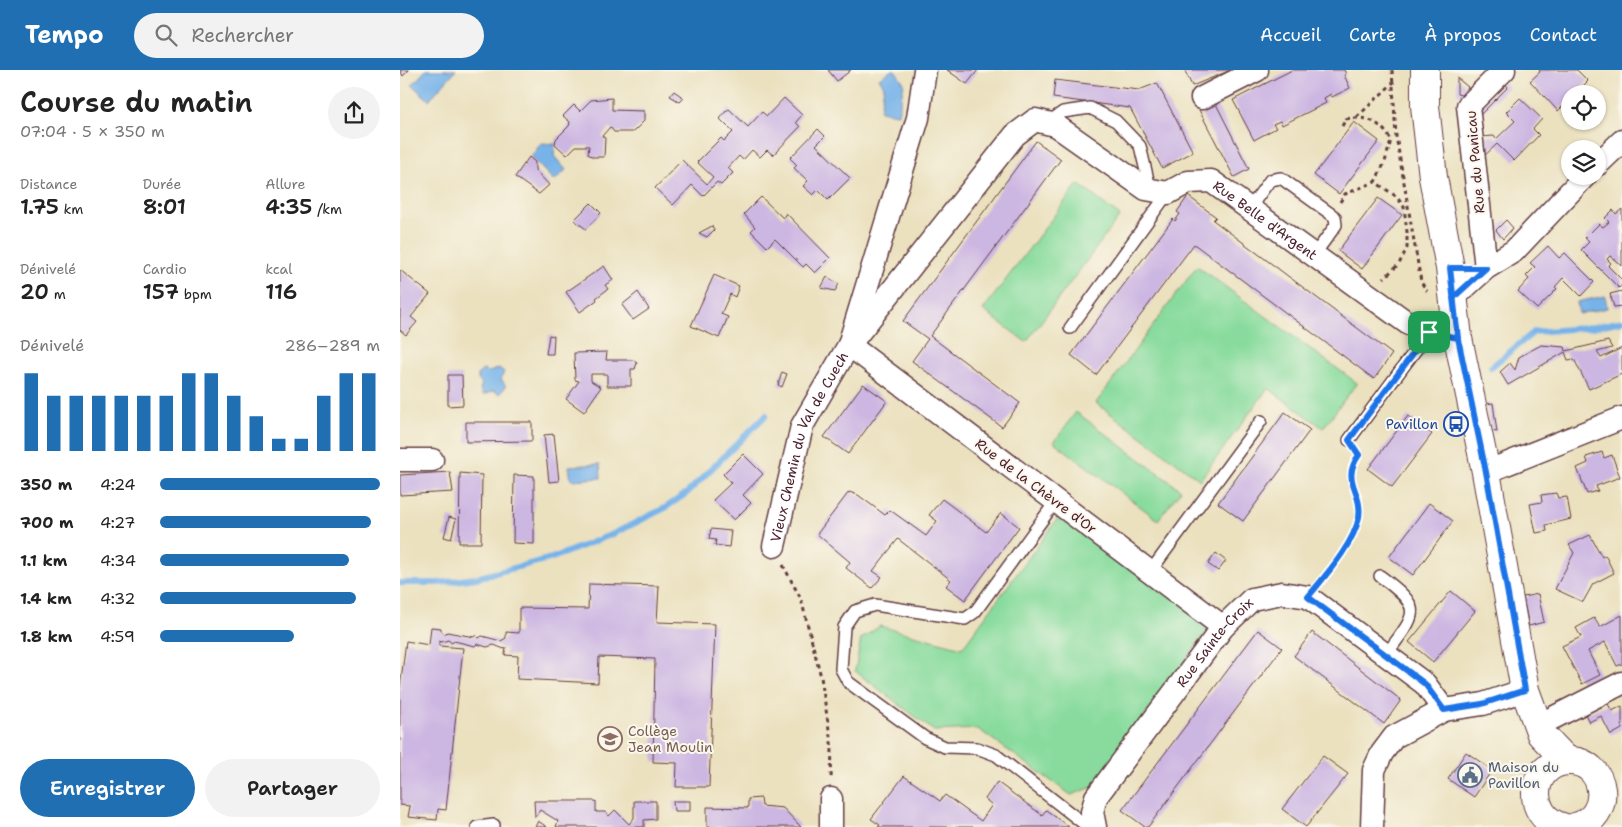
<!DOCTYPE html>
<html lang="fr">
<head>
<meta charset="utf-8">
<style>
	:root { --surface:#fff; --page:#f2f2f2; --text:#222; --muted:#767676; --accent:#1f6fb2 }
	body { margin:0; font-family:"Shantell Sans",sans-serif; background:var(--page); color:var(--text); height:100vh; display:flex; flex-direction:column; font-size:19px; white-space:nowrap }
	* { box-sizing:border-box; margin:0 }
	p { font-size:16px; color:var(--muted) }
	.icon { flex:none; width:28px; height:28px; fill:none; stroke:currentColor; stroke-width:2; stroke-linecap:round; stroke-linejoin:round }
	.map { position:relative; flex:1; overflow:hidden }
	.sheet { display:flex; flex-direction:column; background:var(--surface); width:400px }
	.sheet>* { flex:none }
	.buttons { position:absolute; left:1161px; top:15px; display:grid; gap:10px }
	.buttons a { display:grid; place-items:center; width:45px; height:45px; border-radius:50%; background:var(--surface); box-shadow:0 1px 4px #0004; font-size:25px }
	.pin { position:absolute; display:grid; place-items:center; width:42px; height:42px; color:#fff; margin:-21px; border-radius:10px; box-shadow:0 2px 8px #0006 }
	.round { display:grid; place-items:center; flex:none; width:52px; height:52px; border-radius:26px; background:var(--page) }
	.head { display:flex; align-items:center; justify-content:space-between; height:85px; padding:0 20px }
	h1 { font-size:28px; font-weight:600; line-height:38px }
	.figures { display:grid; grid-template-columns:repeat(3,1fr); gap:8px; height:85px; padding:5px 20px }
	.figures div { display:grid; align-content:center }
	.figures b { font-size:21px; font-weight:600 }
	.figures small { font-size:14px; font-weight:400 }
	.figures p { font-size:14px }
	.chart { height:140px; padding:10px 20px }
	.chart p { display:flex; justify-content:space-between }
	.chart svg { width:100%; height:90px; margin-top:5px; stroke:var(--accent); stroke-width:6 }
	.button { display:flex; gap:10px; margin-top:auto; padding:10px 20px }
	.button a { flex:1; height:58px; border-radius:30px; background:var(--accent); color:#fff; font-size:20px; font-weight:600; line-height:58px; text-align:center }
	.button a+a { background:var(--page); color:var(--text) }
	ul { padding:0 20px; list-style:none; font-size:16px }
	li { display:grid; grid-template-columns:80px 60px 1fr; align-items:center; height:38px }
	li i { height:12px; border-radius:6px; background:var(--accent) }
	header { display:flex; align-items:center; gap:30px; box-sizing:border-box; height:70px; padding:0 25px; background:var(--accent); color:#fff }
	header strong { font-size:24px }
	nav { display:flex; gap:28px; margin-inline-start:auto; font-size:18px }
	.search { width:350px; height:45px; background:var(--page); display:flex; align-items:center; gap:12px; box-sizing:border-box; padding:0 18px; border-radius:28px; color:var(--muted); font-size:19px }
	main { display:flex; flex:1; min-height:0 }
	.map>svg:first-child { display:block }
</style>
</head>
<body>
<header>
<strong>Tempo</strong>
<div class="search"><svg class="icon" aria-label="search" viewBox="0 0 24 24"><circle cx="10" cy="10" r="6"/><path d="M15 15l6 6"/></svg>Rechercher</div>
<nav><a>Accueil</a><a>Carte</a><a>À propos</a><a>Contact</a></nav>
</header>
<main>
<section class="sheet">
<div class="head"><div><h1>Course du matin</h1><p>07:04 · 5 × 350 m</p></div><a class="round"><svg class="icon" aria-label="share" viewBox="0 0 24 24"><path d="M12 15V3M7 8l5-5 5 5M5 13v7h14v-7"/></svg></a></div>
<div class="figures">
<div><p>Distance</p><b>1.75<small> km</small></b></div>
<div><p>Durée</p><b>8:01</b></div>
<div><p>Allure</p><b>4:35<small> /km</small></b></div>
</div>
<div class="figures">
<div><p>Dénivelé</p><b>20<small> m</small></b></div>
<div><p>Cardio</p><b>157<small> bpm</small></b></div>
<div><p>kcal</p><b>116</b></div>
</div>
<div class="chart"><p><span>Dénivelé</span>286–289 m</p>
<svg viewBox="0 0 160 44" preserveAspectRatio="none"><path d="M5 44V6M15 44V17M25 44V17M35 44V17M45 44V17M55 44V17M65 44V17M75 44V6M85 44V6M95 44V17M105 44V27M115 44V38M125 44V38M135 44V17M145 44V6M155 44V6"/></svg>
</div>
<ul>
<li><b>350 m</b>4:24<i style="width:100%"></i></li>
<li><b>700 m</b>4:27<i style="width:96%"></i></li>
<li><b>1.1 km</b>4:34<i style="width:86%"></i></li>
<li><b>1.4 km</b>4:32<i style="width:89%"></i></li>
<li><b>1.8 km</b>4:59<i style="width:61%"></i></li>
</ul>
<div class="button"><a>Enregistrer</a><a>Partager</a></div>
</section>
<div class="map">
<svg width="1222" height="757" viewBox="0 0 1222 757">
	<rect width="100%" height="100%" fill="#fbf7ec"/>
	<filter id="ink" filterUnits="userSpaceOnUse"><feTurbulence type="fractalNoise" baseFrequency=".02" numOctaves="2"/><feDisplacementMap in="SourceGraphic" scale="10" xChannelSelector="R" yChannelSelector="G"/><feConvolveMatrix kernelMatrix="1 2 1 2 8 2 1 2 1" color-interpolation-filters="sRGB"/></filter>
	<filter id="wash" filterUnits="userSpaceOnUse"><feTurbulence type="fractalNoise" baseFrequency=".0096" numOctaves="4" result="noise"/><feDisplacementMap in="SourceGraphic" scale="20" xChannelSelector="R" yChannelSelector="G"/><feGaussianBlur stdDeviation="1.12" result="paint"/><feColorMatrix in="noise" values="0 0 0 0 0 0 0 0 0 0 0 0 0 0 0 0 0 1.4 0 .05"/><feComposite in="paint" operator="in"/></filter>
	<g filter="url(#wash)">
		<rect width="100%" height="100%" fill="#ebe1bf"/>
		<!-- green -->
		<g fill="#88db9d" stroke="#697d64">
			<polygon points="678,114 720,146 626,272 583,240"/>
			<polygon points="797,196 957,313 923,358 868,318 800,410 696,333"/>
			<polygon points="676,342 781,420 758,450 654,372"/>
			<polygon points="659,447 812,554 693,717 671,725 578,659 534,661 455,601 461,569 480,556 562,578"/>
		</g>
		<!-- water -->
		<g fill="#77b3e9" stroke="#60698a">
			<polygon points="26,0 56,0 29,30 12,15"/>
			<polygon points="492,0 495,0 504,13 498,44 480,41 484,16 479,8"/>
			<polygon points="141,73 155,74 154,86 166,100 154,111 131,87"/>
			<polygon points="1205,226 1207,238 1179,244 1177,232"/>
			<polygon points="99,298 104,302 101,309 106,316 100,324 94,321 83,325 80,319 82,314 78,310 78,304 83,300 89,302"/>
			<polygon points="200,394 201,408 171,410 169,396"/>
		</g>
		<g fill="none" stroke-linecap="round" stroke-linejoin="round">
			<!-- stream -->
			<g stroke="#77b3e9" stroke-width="6">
				<polyline points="1091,297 1134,262 1194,257 1222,251"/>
				<polyline points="0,513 39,513 76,508 152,488 213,464 265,438 287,423 366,345"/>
			</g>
		</g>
		<g id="blocks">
			<!-- building -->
			<g fill="#ccb6e2">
				<polygon points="0,0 9,0 3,6"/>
				<polygon points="428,0 451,0 437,11"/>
				<polygon points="547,0 578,0 567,14"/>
				<polygon points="788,0 831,0 792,16 785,1"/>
				<polygon points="892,0 944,0 946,4 944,5 950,18 932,27 931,24 924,28 926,33 882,55 880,51 873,54 876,58 854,70 833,30"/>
				<polygon points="1139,0 1177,0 1188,11 1175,24 1170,24 1170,29 1158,41 1130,11 1140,2"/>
				<polygon points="1057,8 1068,17 1061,25 1057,24"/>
				<polygon points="655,10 739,20 757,13 793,82 762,98 730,38 653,28"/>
				<polygon points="1104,12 1108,17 1077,48 1076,40"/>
				<polygon points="274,21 284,28 280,32 270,26"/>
				<polygon points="212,28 212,40 244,41 244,51 233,62 214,62 210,57 202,66 205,68 204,87 193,87 188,84 189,76 176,76 167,85 155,74 156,69 169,56 170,52 163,46 174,35 180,41 191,30"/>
				<polygon points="384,28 402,45 396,52 400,57 373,85 367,80 360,87 352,80 343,90 339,86 328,98 333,103 321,115 317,112 303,126 292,115 273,135 255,118 282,90 307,114 313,107 297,92 321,68 324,71 333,62 320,49 326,41 329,39 348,57 362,42 367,46"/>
				<polygon points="1120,28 1142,49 1133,59 1139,65 1114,91 1097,74 1081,89 1079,67 1094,66 1096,69 1115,51 1106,42"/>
				<polygon points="814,30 849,99 834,107 798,38"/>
				<polygon points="954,52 979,71 939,124 914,105"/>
				<polygon points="418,59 425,66 416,75 450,108 428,130 418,120 413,125 403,116 408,111 394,98 397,95 390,88"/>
				<polygon points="636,71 661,89 530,266 620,333 602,357 512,291 528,269 503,251"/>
				<polygon points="129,87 135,92 135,100 149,115 139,124 115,107"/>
				<polygon points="788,126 816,147 813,150 992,284 974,309 794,174 696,305 671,285 773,149 775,151 780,144 777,142"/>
				<polygon points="361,127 383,148 386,143 430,188 415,203 406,194 403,197 375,169 367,177 351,161 355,157 344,144"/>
				<polygon points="978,128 1002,145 962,199 938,181"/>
				<polygon points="191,133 201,143 186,159 174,150"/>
				<polygon points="1222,139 1222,196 1210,186 1207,189 1211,193 1208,196 1222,210 1222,215 1219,218 1181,180 1189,172 1185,168 1199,154 1203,157 1209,152 1205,148 1213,140 1216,144"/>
				<polygon points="1106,150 1113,158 1103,169 1096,160"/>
				<polygon points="312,156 314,160 307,167 299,163"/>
				<polygon points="1148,176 1159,188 1165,183 1194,212 1181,226 1163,208 1155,217 1157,219 1137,239 1118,221 1129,209 1126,206 1135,197 1130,193"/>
				<polygon points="204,196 213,210 205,215 208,219 196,228 197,230 180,242 166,222"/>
				<polygon points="0,200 30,224 11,247 17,252 6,265 0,260"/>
				<polygon points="314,205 339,216 335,227 330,224 321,244 328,247 319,268 291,256"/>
				<polygon points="427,207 439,214 435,221 421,218"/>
				<polygon points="1222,221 1222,236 1214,237 1210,224"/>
				<polygon points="238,222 249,239 233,250 222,235"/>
				<polygon points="149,265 154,266 153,284 146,284"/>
				<polygon points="1208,271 1212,278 1197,282 1201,288 1222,278 1222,304 1189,319 1174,289 1168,290 1165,282 1108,315 1100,302 1110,293 1115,300 1119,287 1141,275 1165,277 1166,281"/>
				<polygon points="207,282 206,290 233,290 237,293 235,299 231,299 231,316 207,316 207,304 191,304 191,311 201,317 184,342 166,329 179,311 175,310 174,283"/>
				<polygon points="382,302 387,304 382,317 378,315"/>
				<polygon points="48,305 62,305 63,335 48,336"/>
				<polygon points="463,314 487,331 448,384 424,367"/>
				<polygon points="1093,333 1097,362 1091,361 1086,334"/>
				<polygon points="885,342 910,360 843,451 818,433"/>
				<polygon points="1008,346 1032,364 992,417 968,399"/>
				<polygon points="1058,348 1060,357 1054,358 1052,350"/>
				<polygon points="66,352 132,352 132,371 66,372"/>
				<polygon points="154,364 159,411 149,412 144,365"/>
				<polygon points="1202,382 1204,388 1212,385 1220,407 1196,416 1198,421 1187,424 1177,398 1188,393 1186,387"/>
				<polygon points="343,384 363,404 343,425 351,433 334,450 313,430 331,413 323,404"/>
				<polygon points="50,402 53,422 0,425 0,405"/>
				<polygon points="60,403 82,405 81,473 59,473"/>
				<polygon points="114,405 134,406 134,474 113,473"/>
				<polygon points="449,422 458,425 485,445 490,440 526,466 537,451 529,445 542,429 586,462 601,443 619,457 565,530 546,516 551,510 498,469 473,501 482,507 472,518 446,498 450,492 417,464"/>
				<polygon points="1156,423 1158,428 1167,427 1171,449 1146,455 1147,461 1136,463 1130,434 1142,432 1141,425"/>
				<polygon points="1029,433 1053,451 1013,505 989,487"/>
				<polygon points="49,447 56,449 51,469 44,467"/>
				<polygon points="311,459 331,461 329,477 315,475 316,470 309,469"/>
				<polygon points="1190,465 1202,487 1205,485 1214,503 1193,514 1183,532 1155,519 1174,483 1169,475"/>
				<polygon points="816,483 826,491 818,501 808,494"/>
				<polygon points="189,514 259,516 257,552 315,554 309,717 276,717 277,693 253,692 255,589 199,587 198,613 117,609 118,586 105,585 106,577 104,579 94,575 87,577 77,574 75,576 54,571 52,573 48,570 42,572 39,571 39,576 63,578 46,740 38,739 37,750 8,747 10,736 0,735 0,618 6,571 29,575 31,557 41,558 41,561 45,564 47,562 74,567 76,565 79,568 82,566 101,571 106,568 106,562 119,563 119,538 188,539"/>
				<polygon points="1051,521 1075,541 1033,592 1009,572"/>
				<polygon points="1138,524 1144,552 1129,556 1123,527"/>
				<polygon points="1222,545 1222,594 1217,596 1205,572 1197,576 1188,581 1200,605 1182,614 1162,576 1181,567 1176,558 1194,548 1200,557"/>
				<polygon points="858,560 882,578 748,757 745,757 722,740"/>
				<polygon points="912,562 1001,630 984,654 894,586"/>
				<polygon points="1208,634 1212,641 1222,636 1222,659 1211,665 1201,646 1189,652 1185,644"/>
				<polygon points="1066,682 1092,700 1074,727 1048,709"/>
				<polygon points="923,686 948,704 906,757 882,739"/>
				<polygon points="504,706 540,731 545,725 581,751 592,735 585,729 597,712 642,745 646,740 669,757 478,757 480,755 471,749"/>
				<polygon points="361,728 362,736 383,738 401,757 307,757 307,737 348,738 348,729"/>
				<polygon points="134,731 196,731 196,742 205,742 209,746 215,740 229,754 234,748 234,731 256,731 256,749 244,750 244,757 156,757 158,751 140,740 135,747"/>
				<polygon points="273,731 290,731 290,741 274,741"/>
				<polygon points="138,751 147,757 135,757"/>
			</g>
		</g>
	</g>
	<g filter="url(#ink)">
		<use href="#blocks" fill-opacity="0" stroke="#623c41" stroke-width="1"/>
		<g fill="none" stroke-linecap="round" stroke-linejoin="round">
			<defs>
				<g id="lane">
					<polyline points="647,53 663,42 690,38 716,51 740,76 750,118"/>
					<polyline points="849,139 870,110 881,108 935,147 936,155 914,185"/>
					<polyline points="670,258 768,123"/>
					<polyline points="949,370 1029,262"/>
					<polyline points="656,431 575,542 565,549 475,535 455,541 444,557 441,599 448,612 525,668 545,677 577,678 596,685 688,757"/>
					<polyline points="750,502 861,351"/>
					<path d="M980,506C1026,540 1016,543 986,585"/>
					<polyline points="77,757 94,755"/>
				</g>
				<g id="street">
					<polyline points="802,28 857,0"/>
					<polyline points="1198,94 1222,71"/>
					<polyline points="1086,198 1068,36 1104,0"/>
					<polyline points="1053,228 1086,198 1114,181 1185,106"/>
					<polyline points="0,390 32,390"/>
					<polyline points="1086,402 1222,348"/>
					<path id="s1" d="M374,476L402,356L449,275L518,48L525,0"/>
					<path id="s2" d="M823,557L449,275L615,65L635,50L655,55L746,119L768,123L788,112L811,111L1009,254L1029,262L1058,268"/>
					<polyline points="1137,656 1222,613"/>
					<polyline points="431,757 431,729"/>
					<path id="s3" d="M695,757L692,742L696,727L823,557L852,529L882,523L908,527L1025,614L1044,640"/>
					<polyline points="972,757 974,700 982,683 994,667 1044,640 1083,634 1125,620"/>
				</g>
				<g id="secondary">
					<polyline points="1025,0 1025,36 1033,107 1050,198 1058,268 1086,402 1125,620 1141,664 1167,691"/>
					<path d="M1162,757C1124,746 1129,693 1168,691C1208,690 1214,748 1175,757"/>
				</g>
			</defs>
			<!-- lane casing -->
			<use href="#lane" stroke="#623c41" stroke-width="14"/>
			<!-- street casing -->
			<use href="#street" stroke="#623c41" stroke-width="25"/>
			<!-- secondary casing -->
			<use href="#secondary" stroke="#623c41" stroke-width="30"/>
			<!-- path -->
			<g stroke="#623c41" stroke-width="3" stroke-dasharray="4 4" stroke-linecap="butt">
				<polyline points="992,0 996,66 1021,212 1027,221"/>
				<polyline points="957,47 994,12"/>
				<path d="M942,56L946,49C966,45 981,52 991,70L985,92L975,112L997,127L1004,137L1007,162V178L999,194L984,208"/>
				<polyline points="940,132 945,124 975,112"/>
				<polyline points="383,495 401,529 421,607 432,679 431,709"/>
				<path d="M921,511C935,493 957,468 959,444C961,419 940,410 959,385L958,383"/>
			</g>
			<!-- lane -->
			<use href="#lane" stroke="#fff" stroke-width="11"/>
			<!-- street -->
			<use href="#street" stroke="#fff" stroke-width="22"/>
			<!-- secondary -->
			<use href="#secondary" stroke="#fff" stroke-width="28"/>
		</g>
	</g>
	<g fill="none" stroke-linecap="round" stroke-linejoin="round" filter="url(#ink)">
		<defs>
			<path id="route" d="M1029,262L949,370L959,385C940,411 963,421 959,447C954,474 925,506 908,527L1025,614L1044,640L1082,634L1125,620L1086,402L1058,268L1053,228L1086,198H1050L1058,268L1029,262"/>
		</defs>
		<!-- route casing -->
		<use href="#route" stroke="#fff" stroke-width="10"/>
		<!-- route -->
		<use href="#route" stroke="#1a73e8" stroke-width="6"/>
	</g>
	<!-- icons -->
	<defs>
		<symbol id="bus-ring" viewBox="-11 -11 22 22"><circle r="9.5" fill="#fbf7ec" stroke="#1a4fb4" stroke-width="1.5"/><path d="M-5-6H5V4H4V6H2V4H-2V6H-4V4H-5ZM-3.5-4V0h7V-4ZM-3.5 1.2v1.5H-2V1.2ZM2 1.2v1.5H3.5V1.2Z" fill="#1a4fb4"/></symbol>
		<symbol id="school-ring" viewBox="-11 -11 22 22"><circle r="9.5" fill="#fbf7ec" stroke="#8d6e63" stroke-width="1.5"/><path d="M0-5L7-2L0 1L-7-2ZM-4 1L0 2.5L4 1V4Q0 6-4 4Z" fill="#8d6e63"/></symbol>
		<symbol id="civic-ring" viewBox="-11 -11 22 22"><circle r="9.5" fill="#fbf7ec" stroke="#5c6f8a" stroke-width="1.5"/><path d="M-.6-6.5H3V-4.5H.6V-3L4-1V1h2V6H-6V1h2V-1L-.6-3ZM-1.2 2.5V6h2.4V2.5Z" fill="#5c6f8a"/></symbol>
	</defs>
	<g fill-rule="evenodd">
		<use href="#bus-ring" x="1042" y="340" width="28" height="28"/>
		<use href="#school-ring" x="196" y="655" width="28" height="28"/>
		<use href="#civic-ring" x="1056" y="691" width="28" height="28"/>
	</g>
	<g text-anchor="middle" stroke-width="4" stroke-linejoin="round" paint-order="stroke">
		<!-- street labels -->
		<g font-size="14" fill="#4a1f2b" stroke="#fbf7ec">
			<text transform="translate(1075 92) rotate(-95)" y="5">Rue du Panicau</text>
			<text dy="5" stroke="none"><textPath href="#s2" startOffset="1028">Rue Belle d'Argent</textPath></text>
			<text dy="5" stroke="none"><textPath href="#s1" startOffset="106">Vieux Chemin du Val de Cuech</textPath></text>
			<text transform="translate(636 416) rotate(37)" y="5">Rue de la Chèvre d'Or</text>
			<text dy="5" stroke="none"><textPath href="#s3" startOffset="226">Rue Sainte-Croix</textPath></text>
		</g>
		<!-- transit labels -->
		<g font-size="14" fill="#164399" stroke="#fbf7ec" text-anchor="end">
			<text x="1038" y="359">Pavillon</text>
		</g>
		<!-- education labels -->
		<g font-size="14" fill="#785e54" stroke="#fbf7ec" text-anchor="start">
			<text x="228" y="666">Collège<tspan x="228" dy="16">Jean Moulin</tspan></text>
		</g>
		<!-- service labels -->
		<g font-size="14" fill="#4e5e75" stroke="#fbf7ec" text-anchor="start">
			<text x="1088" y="702">Maison du<tspan x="1088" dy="16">Pavillon</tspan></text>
		</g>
	</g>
</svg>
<div class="buttons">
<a><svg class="icon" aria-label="locate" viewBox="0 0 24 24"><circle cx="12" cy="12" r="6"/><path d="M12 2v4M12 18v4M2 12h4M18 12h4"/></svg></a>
<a><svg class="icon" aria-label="layers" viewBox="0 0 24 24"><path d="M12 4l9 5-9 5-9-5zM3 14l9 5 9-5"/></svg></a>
</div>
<div class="pin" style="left:1029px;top:262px;background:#1e9e55"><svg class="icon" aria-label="arrive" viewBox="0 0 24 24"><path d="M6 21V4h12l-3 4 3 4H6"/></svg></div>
</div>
</main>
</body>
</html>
